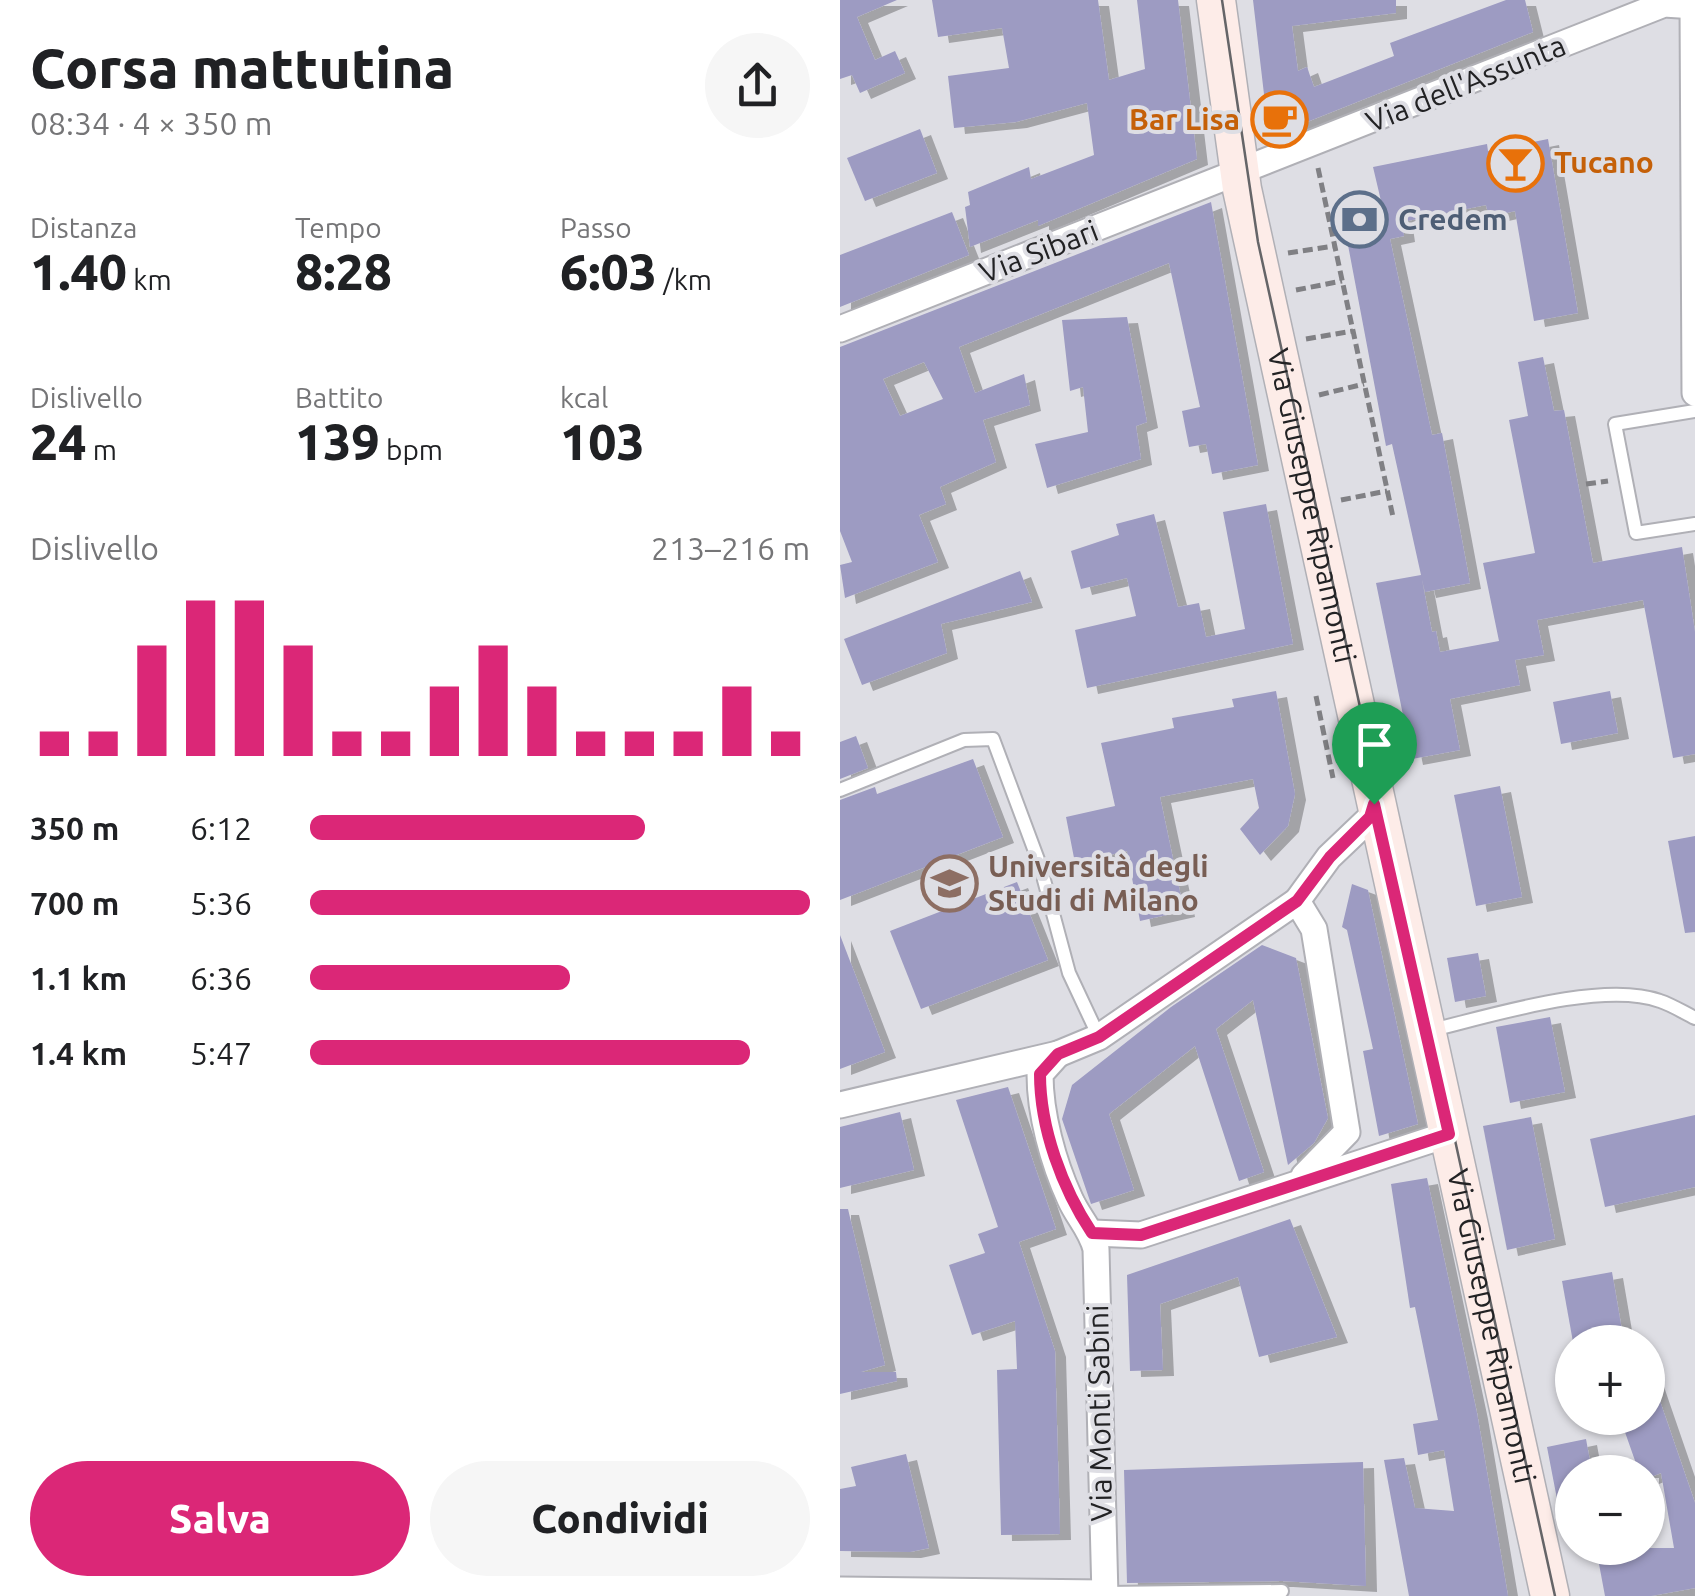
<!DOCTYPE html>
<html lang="it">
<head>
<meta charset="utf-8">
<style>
	:root { --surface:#fff; --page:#f6f6f6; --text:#202124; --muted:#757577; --accent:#db2777 }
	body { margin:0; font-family:Ubuntu,sans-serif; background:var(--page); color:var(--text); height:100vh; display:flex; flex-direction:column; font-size:38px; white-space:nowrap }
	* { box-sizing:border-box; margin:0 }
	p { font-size:32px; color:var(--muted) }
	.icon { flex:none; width:55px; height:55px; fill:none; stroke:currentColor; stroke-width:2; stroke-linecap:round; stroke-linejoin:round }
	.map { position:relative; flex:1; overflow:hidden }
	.side { display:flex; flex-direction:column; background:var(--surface); width:840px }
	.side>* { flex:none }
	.fabs { position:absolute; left:715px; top:1325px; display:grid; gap:20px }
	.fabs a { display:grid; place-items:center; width:110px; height:110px; border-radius:50%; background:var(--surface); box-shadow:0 2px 8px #0004; font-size:50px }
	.pin { position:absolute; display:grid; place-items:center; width:85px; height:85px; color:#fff; margin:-102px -42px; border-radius:50% 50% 50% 0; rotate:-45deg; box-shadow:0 0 10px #0007 }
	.pin .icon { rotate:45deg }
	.round { display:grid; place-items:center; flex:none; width:105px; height:105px; border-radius:52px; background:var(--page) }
	.overview { display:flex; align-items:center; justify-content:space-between; height:170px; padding:0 30px }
	h1 { font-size:55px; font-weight:800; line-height:75px }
	.figures { display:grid; grid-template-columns:repeat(3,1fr); gap:15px; height:170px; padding:10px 30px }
	.figures div { display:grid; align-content:center }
	.figures b { font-size:50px; font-weight:800 }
	.figures small { font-size:28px; font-weight:400 }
	.figures p { font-size:28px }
	.chart { height:280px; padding:20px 30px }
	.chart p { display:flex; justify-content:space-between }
	.chart svg { width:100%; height:180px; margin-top:10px; stroke:var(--accent); stroke-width:6 }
	.button { display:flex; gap:20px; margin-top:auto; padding:20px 30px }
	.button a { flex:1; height:115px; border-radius:60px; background:var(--accent); color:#fff; font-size:40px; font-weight:800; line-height:115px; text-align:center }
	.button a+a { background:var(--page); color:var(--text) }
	ul { padding:0 30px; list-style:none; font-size:32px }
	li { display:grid; grid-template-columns:160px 120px 1fr; align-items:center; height:75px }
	li i { height:25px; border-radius:12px; background:var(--accent) }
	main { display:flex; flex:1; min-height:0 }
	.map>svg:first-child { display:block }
</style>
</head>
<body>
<main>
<section class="side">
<div class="overview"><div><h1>Corsa mattutina</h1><p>08:34 · 4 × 350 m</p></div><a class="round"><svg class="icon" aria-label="share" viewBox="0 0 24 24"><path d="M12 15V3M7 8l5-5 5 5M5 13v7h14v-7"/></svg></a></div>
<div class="figures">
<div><p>Distanza</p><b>1.40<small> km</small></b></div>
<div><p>Tempo</p><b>8:28</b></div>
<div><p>Passo</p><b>6:03<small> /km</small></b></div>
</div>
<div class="figures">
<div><p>Dislivello</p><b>24<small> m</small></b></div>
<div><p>Battito</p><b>139<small> bpm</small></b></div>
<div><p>kcal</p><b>103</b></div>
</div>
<div class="chart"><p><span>Dislivello</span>213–216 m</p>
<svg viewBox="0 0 160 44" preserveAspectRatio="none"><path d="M5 44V38M15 44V38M25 44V17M35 44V6M45 44V6M55 44V17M65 44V38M75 44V38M85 44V27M95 44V17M105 44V27M115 44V38M125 44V38M135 44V38M145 44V27M155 44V38"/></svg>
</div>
<ul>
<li><b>350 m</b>6:12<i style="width:67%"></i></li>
<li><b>700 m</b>5:36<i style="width:100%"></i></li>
<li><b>1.1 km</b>6:36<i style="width:52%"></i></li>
<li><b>1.4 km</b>5:47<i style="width:88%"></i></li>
</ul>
<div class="button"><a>Salva</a><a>Condividi</a></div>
</section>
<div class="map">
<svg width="855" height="1596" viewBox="0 0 855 1596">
	<defs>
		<filter id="shadow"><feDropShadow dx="11" dy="6" stdDeviation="0" flood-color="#0004"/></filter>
	</defs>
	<rect width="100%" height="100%" fill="#dedee4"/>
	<!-- building -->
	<g fill="#9d9bc2" fill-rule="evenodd" filter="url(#shadow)">
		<polygon points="0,0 57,0 17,17 35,60 55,51 65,73 20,93 12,75 0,79"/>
		<polygon points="92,0 258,0 269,80 305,69 297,0 338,0 357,159 198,226 198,220 130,247 125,207 130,205 128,192 189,167 191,179 254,155 247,103 176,122 114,128 108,76 169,68 162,28 98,37"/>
		<polygon points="413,0 556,0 556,13 452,26 458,71 467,67 474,87 554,56 550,43 666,0 685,0 693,32 429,137"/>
		<polygon points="80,129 97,173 25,201 7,158"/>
		<polygon points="708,139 738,313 694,321 675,211 649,217 646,205 562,222 564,236 550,239 592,435 602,433 630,583 585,592 582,580 592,632 596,631 600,652 659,641 643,563 695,553 669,420 688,416 678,362 703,357 714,411 724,410 753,563 842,547 855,632 855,754 833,758 803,600 697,620 704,655 675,660 680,685 610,699 620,750 572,759 536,583 581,575 552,444 546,446 501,208 541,201 533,167 647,144 648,151"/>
		<path d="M371,202L418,465L372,474L366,444L349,447L342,411L360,407L329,263L119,347L135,393L184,374L190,405L143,420L156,462L100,487L106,504L79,515L98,562L5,598L0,565L12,562L0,531V347ZM84,362L103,399L60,416L43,379Z"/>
		<polygon points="112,212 129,255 0,307 0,255"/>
		<polygon points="287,317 307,422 296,426 301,459 207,488 195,444 248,432 243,387 230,391 222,320"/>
		<polygon points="426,504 453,644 247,688 235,630 296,616 287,578 241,589 231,551 279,535 276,524 314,514 338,607 359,603 366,637 405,629 383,512"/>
		<polygon points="180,571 192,602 101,624 107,653 22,685 4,639"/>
		<polygon points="436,691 455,794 448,826 420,855 400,829 419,808 413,779 320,797 344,911 300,921 287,851 235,863 226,817 275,806 261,743 334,728 332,718 394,707 392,699"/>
		<polygon points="770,691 778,733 721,744 713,702"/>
		<polygon points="16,736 28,768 0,779 0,742"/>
		<polygon points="133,759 163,837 0,900 0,800 35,787 37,794"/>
		<polygon points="660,786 682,897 636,906 614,795"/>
		<polygon points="855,836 855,932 845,933 828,841"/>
		<polygon points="177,882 208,960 81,1009 50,931"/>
		<polygon points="512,884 528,890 578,1124 539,1136 523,1051 533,1049 507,930 502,927"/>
		<polygon points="0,935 45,1052 0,1069"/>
		<polygon points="422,945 456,958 488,1118 474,1143 448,1165 413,1000 376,1029 424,1172 399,1181 355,1046 269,1114 294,1190 251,1204 222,1119 232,1085 331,1007"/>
		<polygon points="638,953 646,996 615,1002 607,958"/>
		<polygon points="710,1017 725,1092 670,1103 656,1027"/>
		<polygon points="168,1087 216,1229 179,1242 215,1351 220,1534 161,1535 157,1370 177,1369 175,1321 132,1335 109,1265 145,1253 138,1234 158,1227 116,1100"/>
		<polygon points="60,1112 74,1170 0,1188 0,1127"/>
		<polygon points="855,1115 855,1187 765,1207 750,1139"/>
		<polygon points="691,1117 715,1239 667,1250 643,1126"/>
		<polygon points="587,1178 637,1413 668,1596 569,1596 544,1460 564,1458 575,1508 614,1511 604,1450 578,1455 573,1424 598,1420 575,1307 570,1308 551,1184"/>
		<polygon points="0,1209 8,1209 45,1365 21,1372 56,1372 57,1381 0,1394"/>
		<polygon points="450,1219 497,1337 419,1357 398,1277 320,1304 323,1370 290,1371 287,1275"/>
		<polygon points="772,1272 784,1342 733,1342 722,1281"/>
		<polygon points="811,1375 855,1503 855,1588 811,1596 765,1596 756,1548 834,1548 821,1473 808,1478 808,1472 799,1472 780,1418 808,1418"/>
		<polygon points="746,1439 752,1472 732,1472 732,1524 722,1525 707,1447"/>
		<polygon points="66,1454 89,1548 70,1552 0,1551 0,1489 16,1486 11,1467"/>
		<polygon points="523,1462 526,1586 442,1581 287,1583 284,1470"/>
	</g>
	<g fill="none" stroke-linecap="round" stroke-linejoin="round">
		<defs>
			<g id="lane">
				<polyline points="855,411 775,424 796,533 855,524"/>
				<polyline points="0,790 124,740 153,739 200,865 229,973 259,1037"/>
				<path d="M588,1031C647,1017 762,980 820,1001C832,1005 843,1012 855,1018"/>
				<polyline points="265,1593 442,1591"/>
			</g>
			<g id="street">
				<polyline points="853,5 855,393"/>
				<polyline points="0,329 824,4 855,6"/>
				<polyline points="457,901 474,929 507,1132 464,1176"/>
				<path d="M218,1054L200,1074C200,1114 213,1162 230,1199C238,1217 251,1229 256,1249L265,1596"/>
				<polyline points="0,1105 218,1054 259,1037 457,901 489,857 531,817 534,804"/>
				<polyline points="253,1233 301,1235 609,1134"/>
				<polyline points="0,1590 265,1593"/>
			</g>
			<g id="secondary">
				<path id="s1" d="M376,0L402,189L710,1596"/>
			</g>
		</defs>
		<!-- lane casing -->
		<use href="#lane" stroke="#b0b0b6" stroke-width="16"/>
		<!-- street casing -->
		<use href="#street" stroke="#b0b0b6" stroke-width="29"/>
		<!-- secondary casing -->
		<use href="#secondary" stroke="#b0b0b6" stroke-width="41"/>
		<!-- path -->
		<g stroke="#808084" stroke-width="5" stroke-dasharray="10 5" stroke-linecap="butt">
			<polyline points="478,168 553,517"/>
			<polyline points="448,253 494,246"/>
			<polyline points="456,290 502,281"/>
			<polyline points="466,339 513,331"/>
			<polyline points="479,395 524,384"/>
			<polyline points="746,484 768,481"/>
			<polyline points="501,500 547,491"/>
			<polyline points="476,696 493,778"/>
		</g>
		<!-- lane -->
		<use href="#lane" stroke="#fff" stroke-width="12"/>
		<!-- street -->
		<use href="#street" stroke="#fff" stroke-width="25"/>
		<!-- secondary -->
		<use href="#secondary" stroke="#fdece8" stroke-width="38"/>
		<!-- tram -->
		<polyline stroke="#656568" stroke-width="2.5" points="382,0 418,242 715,1596"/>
	</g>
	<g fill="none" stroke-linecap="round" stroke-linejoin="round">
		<defs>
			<path id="route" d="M534,804L609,1134L301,1235L252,1233C222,1188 200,1128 200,1074L218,1054L259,1037L457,901L490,857L530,817Z"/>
		</defs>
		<!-- route casing -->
		<use href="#route" stroke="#fff" stroke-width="20"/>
		<!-- route -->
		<use href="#route" stroke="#db2777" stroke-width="12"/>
	</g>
	<!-- icons -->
	<defs>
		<symbol id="cafe-ring" viewBox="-11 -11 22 22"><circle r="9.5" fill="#dedee4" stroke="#e8710a" stroke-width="1.5"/><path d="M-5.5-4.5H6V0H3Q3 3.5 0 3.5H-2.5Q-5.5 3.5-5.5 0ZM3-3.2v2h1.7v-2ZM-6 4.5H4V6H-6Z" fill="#e8710a"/></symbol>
		<symbol id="bar-ring" viewBox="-11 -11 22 22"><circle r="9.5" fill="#dedee4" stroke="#e8710a" stroke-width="1.5"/><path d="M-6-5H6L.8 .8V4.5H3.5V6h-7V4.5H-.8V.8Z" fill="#e8710a"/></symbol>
		<symbol id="bank-ring" viewBox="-11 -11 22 22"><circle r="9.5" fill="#dedee4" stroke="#5c6f8a" stroke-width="1.5"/><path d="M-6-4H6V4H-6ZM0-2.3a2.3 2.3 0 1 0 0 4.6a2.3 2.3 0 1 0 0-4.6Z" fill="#5c6f8a"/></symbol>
		<symbol id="university-ring" viewBox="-11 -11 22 22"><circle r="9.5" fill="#dedee4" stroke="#8d6e63" stroke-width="1.5"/><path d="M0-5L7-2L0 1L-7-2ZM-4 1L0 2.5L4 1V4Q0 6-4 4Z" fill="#8d6e63"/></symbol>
	</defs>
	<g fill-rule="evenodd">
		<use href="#cafe-ring" x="408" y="88" width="63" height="63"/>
		<use href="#bar-ring" x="644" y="132" width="63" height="63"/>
		<use href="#bank-ring" x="488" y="188" width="63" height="63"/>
		<use href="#university-ring" x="78" y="852" width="63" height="63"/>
	</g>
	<g text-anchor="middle" stroke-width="8" stroke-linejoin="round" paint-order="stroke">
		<!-- street labels -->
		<g font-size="30" fill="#222224" stroke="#dedee4">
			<text transform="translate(626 84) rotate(-22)" y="10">Via dell'Assunta</text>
			<text transform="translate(199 252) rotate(-21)" y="10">Via Sibari</text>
			<text dy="10" stroke="none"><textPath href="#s1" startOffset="515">Via Giuseppe Ripamonti</textPath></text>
			<text dy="10" stroke="none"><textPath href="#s1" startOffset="1355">Via Giuseppe Ripamonti</textPath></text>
			<text transform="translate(260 1413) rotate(-91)" y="10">Via Monti Sabini</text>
		</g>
		<!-- food labels -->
		<g font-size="30" font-weight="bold" fill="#c56008" stroke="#dedee4" text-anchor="end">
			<text x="400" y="130">Bar Lisa</text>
			<text x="714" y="173" text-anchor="start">Tucano</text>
		</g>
		<!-- service labels -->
		<g font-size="30" font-weight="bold" fill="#4e5e75" stroke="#dedee4" text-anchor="start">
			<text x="558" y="230">Credem</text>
		</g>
		<!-- education labels -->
		<g font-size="30" font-weight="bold" fill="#785e54" stroke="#dedee4" text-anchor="start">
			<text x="148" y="877">Università degli<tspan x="148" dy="34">Studi di Milano</tspan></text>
		</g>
	</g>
</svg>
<div class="fabs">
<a>+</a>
<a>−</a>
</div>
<div class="pin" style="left:534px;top:804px;background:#1e9e55"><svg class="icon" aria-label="arrive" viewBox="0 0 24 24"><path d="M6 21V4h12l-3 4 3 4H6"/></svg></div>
</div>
</main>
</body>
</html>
